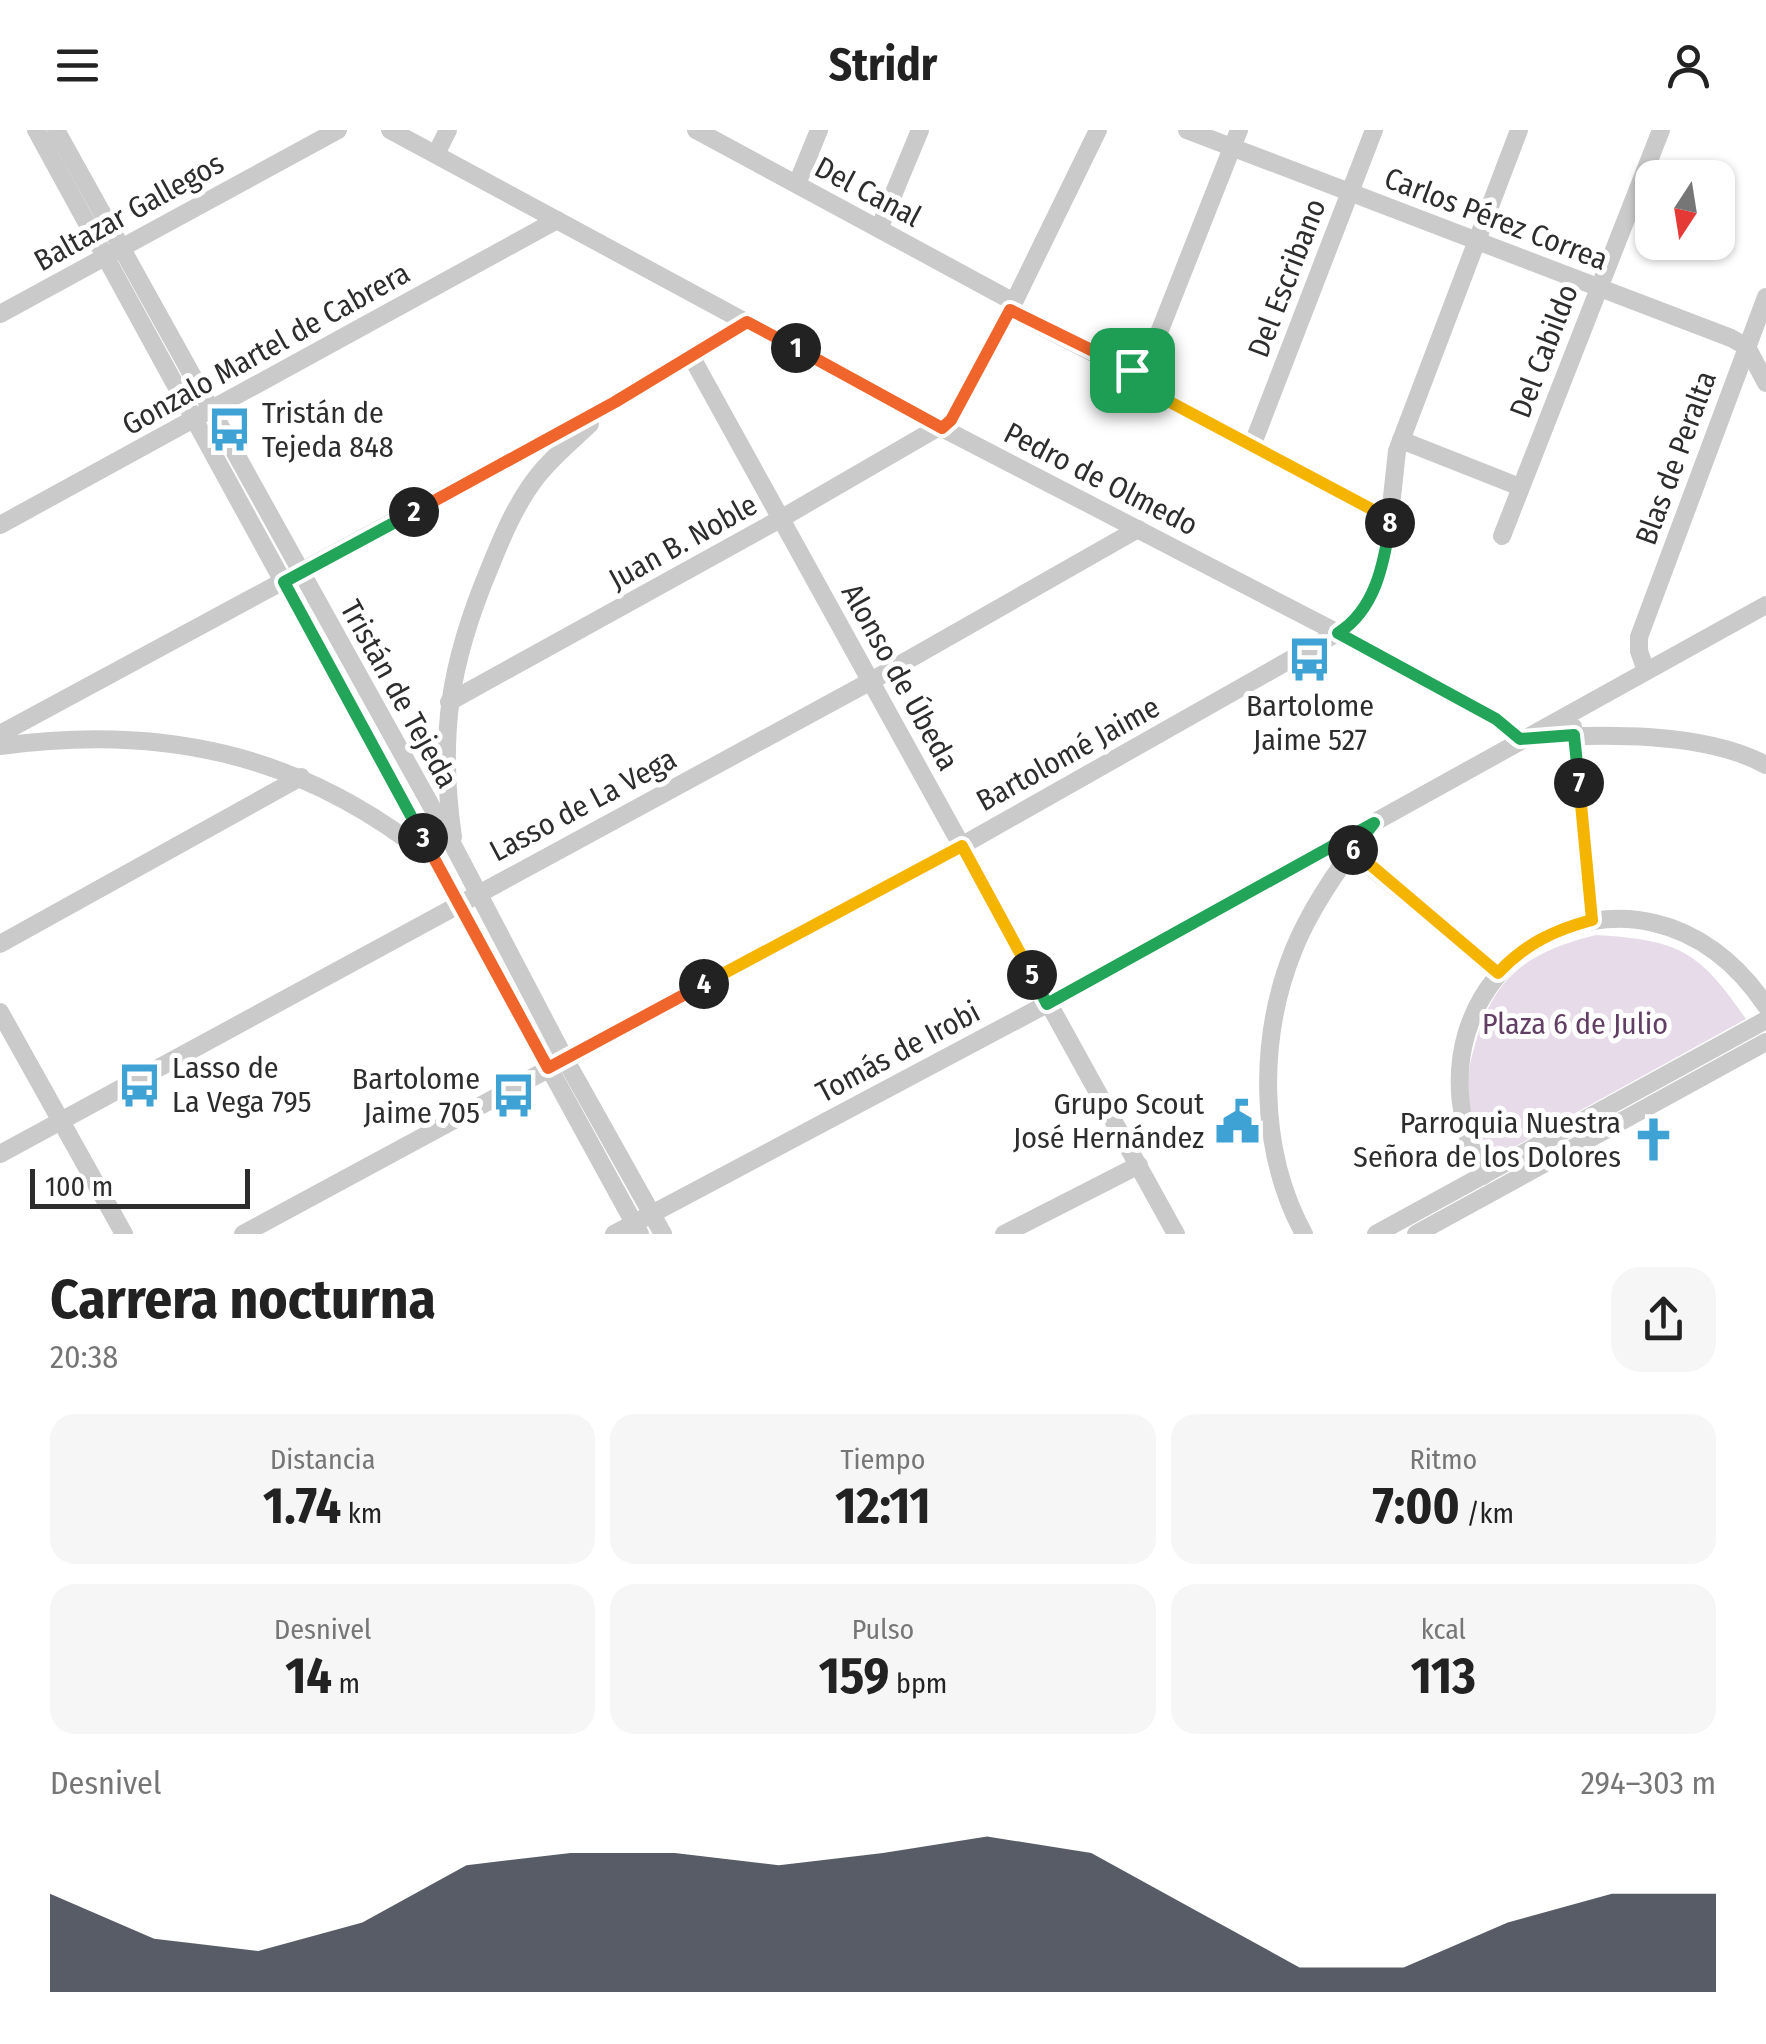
<!DOCTYPE html>
<html lang="es">
<head>
<meta charset="utf-8">
<style>
	:root { --surface:#fff; --page:#f6f6f6; --text:#222; --muted:#767676; --accent:#111827 }
	body { margin:0; font-family:"Fira Sans Condensed",sans-serif; background:var(--page); color:var(--text); height:100vh; display:flex; flex-direction:column; font-size:38px; white-space:nowrap }
	* { box-sizing:border-box; margin:0 }
	p { font-size:32px; color:var(--muted) }
	.icon { flex:none; width:55px; height:55px; fill:none; stroke:currentColor; stroke-width:2; stroke-linecap:round; stroke-linejoin:round }
	.map { position:relative; height:1104px; overflow:hidden }
	.sheet { display:flex; flex-direction:column; background:var(--surface); flex:1 }
	.sheet>* { flex:none }
	.needle { width:65px; rotate:192deg }
	.buttons { position:absolute; left:1635px; top:30px; display:grid; gap:20px }
	.buttons a { display:grid; place-items:center; width:100px; height:100px; border-radius:20px; background:var(--surface); box-shadow:0 2px 8px #0004; font-size:50px }
	.scale { position:absolute; left:30px; bottom:25px; width:220px; box-sizing:border-box; padding-left:10px; border:5px solid #2d2d2d; border-top:0; font-size:28px; line-height:35px; white-space:nowrap; color:#2d2d2d; -webkit-text-stroke:8px #fff; paint-order:stroke }
	.pin { position:absolute; display:grid; place-items:center; width:85px; height:85px; color:#fff; margin:-42px; border-radius:20px; box-shadow:0 5px 15px #0006 }
	.km { position:absolute; width:50px; height:50px; margin:-25px; border-radius:50%; background:#222; color:#fff; font-size:28px; line-height:50px; text-align:center }
	.round { display:grid; place-items:center; flex:none; width:105px; height:105px; border-radius:30px; background:var(--page) }
	.headline { display:flex; align-items:center; justify-content:space-between; height:170px; padding:0 50px }
	h1 { font-size:55px; font-weight:700; line-height:75px }
	.stats { display:grid; grid-template-columns:repeat(3,1fr); gap:15px; height:170px; padding:10px 50px }
	.stats div { display:grid; align-content:center; border-radius:25px; background:var(--page); text-align:center }
	.stats b { font-size:50px; font-weight:700 }
	.stats small { font-size:28px; font-weight:400 }
	.stats p { font-size:28px }
	.chart { height:280px; padding:20px 50px }
	.chart p { display:flex; justify-content:space-between }
	.chart svg { width:100%; height:180px; margin-top:10px; fill:var(--accent); opacity:.7 }
	header { display:flex; justify-content:space-between; align-items:center; height:130px; padding:0 50px; background:var(--surface); font-size:45px; font-weight:700 }
	.map>svg:first-child { display:block }
</style>
</head>
<body>
<header><svg class="icon" aria-label="menu" viewBox="0 0 24 24"><path d="M4 6h16M4 12h16M4 18h16"/></svg>Stridr<svg class="icon" aria-label="person" viewBox="0 0 24 24"><circle cx="12" cy="8" r="4"/><path d="M4 21q1-7 8-7t8 7"/></svg></header>
<div class="map">
<svg width="1766" height="1104" viewBox="0 0 1766 1104">
	<rect width="100%" height="100%" fill="#fff"/>
	<!-- green -->
	<path fill="#e7dbe9" d="M1596,805C1680,810 1699,821 1746,889L1487,1032C1481,1011 1470,987 1468,965C1466,947 1471,928 1476,911C1495,843 1532,821 1596,805Z"/>
	<g fill="none" stroke-linecap="round" stroke-linejoin="round">
		<!-- minor -->
		<g stroke="#cacaca" stroke-width="18">
			<polyline points="36,0 640,1104"/>
			<polyline points="56,0 454,717 565,929 663,1104"/>
			<polyline points="390,0 942,298 1338,503 1496,589 1520,609"/>
			<polyline points="696,0 1014,172"/>
			<polyline points="1187,0 1731,208 1747,217 1766,253"/>
			<polyline points="1239,0 1147,233 1149,251 1170,272 1390,389"/>
			<polyline points="436,24 448,0"/>
			<polyline points="797,54 819,0"/>
			<polyline points="879,99 920,0"/>
			<polyline points="1009,180 1115,234 1133,240 1147,239"/>
			<polyline points="0,184 338,0"/>
			<polyline points="691,226 1176,1104"/>
			<polyline points="1401,310 1520,357"/>
			<polyline points="1252,316 1374,0"/>
			<polyline points="0,395 557,90"/>
			<polyline points="1502,406 1661,0"/>
			<polyline points="1646,541 1639,521 1639,507 1766,167"/>
			<polyline points="449,572 782,388 951,290 1014,172 1098,0"/>
			<polyline points="1573,597 1592,790"/>
			<polyline points="0,604 615,272 747,192"/>
			<path d="M1530,608C1600,604 1704,601 1766,635"/>
			<path d="M0,616C161,594 298,623 427,725"/>
			<path d="M453,707C438,604 450,532 490,437C502,407 516,374 536,348C551,328 572,311 590,294"/>
			<polyline points="1352,721 1498,843"/>
			<polyline points="0,814 301,647"/>
			<polyline points="0,882 124,1104"/>
			<polyline points="0,1024 871,551 1138,399"/>
			<path d="M1483,1046C1381,836 1639,686 1766,876"/>
			<polyline points="243,1104 961,716 1348,497 1366,476 1380,443 1386,422 1397,321 1519,0"/>
			<polyline points="614,1104 1047,874 1766,475"/>
			<polyline points="1004,1104 1139,1035"/>
			<path d="M1304,1104C1258,1020 1258,907 1294,819C1311,777 1339,737 1367,701"/>
			<polyline points="1376,1104 1766,890"/>
			<polyline points="1416,1104 1766,912"/>
		</g>
	</g>
	<g fill="none" stroke-linecap="round" stroke-linejoin="round">
		<defs>
			<polyline id="split-1" points="796,218 942,298 951,290 1010,180 1132,240"/>
			<polyline id="split-2" points="414,382 615,272 747,192 796,218"/>
			<polyline id="split-3" points="414,382 284,452 423,708"/>
			<polyline id="split-4" points="423,708 548,938 704,854"/>
			<polyline id="split-5" points="704,854 962,716 1032,845"/>
			<polyline id="split-6" points="1032,845 1047,874 1374,693 1353,720"/>
			<path id="split-7" d="M1353,720L1498,843C1525,814 1554,800 1592,790L1579,653"/>
			<path id="split-8" d="M1390,393C1384,434 1375,480 1338,503L1496,589L1520,609L1574,605L1579,653"/>
			<polyline id="split-9" points="1132,240 1147,239 1149,251 1170,272 1390,389 1390,393"/>
		</defs>
		<!-- split-1 casing -->
		<use href="#split-1" stroke="#fff" stroke-width="20"/>
		<!-- split-2 casing -->
		<use href="#split-2" stroke="#fff" stroke-width="20"/>
		<!-- split-3 casing -->
		<use href="#split-3" stroke="#fff" stroke-width="20"/>
		<!-- split-4 casing -->
		<use href="#split-4" stroke="#fff" stroke-width="20"/>
		<!-- split-5 casing -->
		<use href="#split-5" stroke="#fff" stroke-width="20"/>
		<!-- split-6 casing -->
		<use href="#split-6" stroke="#fff" stroke-width="20"/>
		<!-- split-7 casing -->
		<use href="#split-7" stroke="#fff" stroke-width="20"/>
		<!-- split-8 casing -->
		<use href="#split-8" stroke="#fff" stroke-width="20"/>
		<!-- split-9 casing -->
		<use href="#split-9" stroke="#fff" stroke-width="20"/>
		<!-- split-1 -->
		<use href="#split-1" stroke="#f0652b" stroke-width="12"/>
		<!-- split-2 -->
		<use href="#split-2" stroke="#f0652b" stroke-width="12"/>
		<!-- split-3 -->
		<use href="#split-3" stroke="#22a559" stroke-width="12"/>
		<!-- split-4 -->
		<use href="#split-4" stroke="#f0652b" stroke-width="12"/>
		<!-- split-5 -->
		<use href="#split-5" stroke="#f5b400" stroke-width="12"/>
		<!-- split-6 -->
		<use href="#split-6" stroke="#22a559" stroke-width="12"/>
		<!-- split-7 -->
		<use href="#split-7" stroke="#f5b400" stroke-width="12"/>
		<!-- split-8 -->
		<use href="#split-8" stroke="#22a559" stroke-width="12"/>
		<!-- split-9 -->
		<use href="#split-9" stroke="#f5b400" stroke-width="12"/>
	</g>
	<!-- icons -->
	<defs>
		<symbol id="bus-bare" viewBox="-9 -9 18 18"><path d="M-5-6H5V4H4V6H2V4H-2V6H-4V4H-5ZM-3.5-4V0h7V-4ZM-3.5 1.2v1.5H-2V1.2ZM2 1.2v1.5H3.5V1.2Z" fill="#3ea2d5" stroke="#fff" stroke-width="2.5" paint-order="stroke"/></symbol>
		<symbol id="civic-bare" viewBox="-9 -9 18 18"><path d="M-.6-6.5H3V-4.5H.6V-3L4-1V1h2V6H-6V1h2V-1L-.6-3ZM-1.2 2.5V6h2.4V2.5Z" fill="#3ea2d5" stroke="#fff" stroke-width="2.5" paint-order="stroke"/></symbol>
		<symbol id="church-bare" viewBox="-9 -9 18 18"><path d="M-1.2-6h2.4v3.5h3.3v2.4h-3.3V6h-2.4V-.1h-3.3v-2.4h3.3Z" fill="#3ea2d5" stroke="#fff" stroke-width="2.5" paint-order="stroke"/></symbol>
	</defs>
	<g fill-rule="evenodd">
		<use href="#bus-bare" x="198" y="268" width="63" height="63"/>
		<use href="#bus-bare" x="1278" y="498" width="63" height="63"/>
		<use href="#bus-bare" x="108" y="924" width="63" height="63"/>
		<use href="#bus-bare" x="482" y="934" width="63" height="63"/>
		<use href="#civic-bare" x="1206" y="960" width="63" height="63"/>
		<use href="#church-bare" x="1622" y="978" width="63" height="63"/>
	</g>
	<g text-anchor="middle" stroke-width="10" stroke-linejoin="round" paint-order="stroke">
		<!-- street labels -->
		<g font-size="30" fill="#2d2d2d" stroke="#fff">
			<text transform="translate(868 62) rotate(28)" y="10">Del Canal</text>
			<text transform="translate(129 82) rotate(-29)" y="10">Baltazar Gallegos</text>
			<text transform="translate(1496 89) rotate(21)" y="10">Carlos Pérez Correa</text>
			<text transform="translate(1287 148) rotate(-69)" y="10">Del Escribano</text>
			<text transform="translate(266 219) rotate(-29)" y="10">Gonzalo Martel de Cabrera</text>
			<text transform="translate(1544 221) rotate(-69)" y="10">Del Cabildo</text>
			<text transform="translate(1676 328) rotate(-70)" y="10">Blas de Peralta</text>
			<text transform="translate(1101 349) rotate(27)" y="10">Pedro de Olmedo</text>
			<text transform="translate(683 412) rotate(-29)" y="10">Juan B. Noble</text>
			<text transform="translate(900 547) rotate(61)" y="10">Alonso de Úbeda</text>
			<text transform="translate(399 564) rotate(61)" y="10">Tristán de Tejeda</text>
			<text transform="translate(1068 624) rotate(-29)" y="10">Bartolomé Jaime</text>
			<text transform="translate(583 675) rotate(-28)" y="10">Lasso de La Vega</text>
			<text transform="translate(898 922) rotate(-28)" y="10">Tomás de Irobi</text>
		</g>
		<!-- poi labels -->
		<g font-size="30" fill="#2d2d2d" stroke="#fff" text-anchor="end">
			<text x="262" y="293" text-anchor="start">Tristán de<tspan x="262" dy="34">Tejeda 848</tspan></text>
			<text x="1310" y="586" text-anchor="middle">Bartolome<tspan x="1310" dy="34">Jaime 527</tspan></text>
			<text x="172" y="948" text-anchor="start">Lasso de<tspan x="172" dy="34">La Vega 795</tspan></text>
			<text x="480" y="959">Bartolome<tspan x="480" dy="34">Jaime 705</tspan></text>
			<text x="1204" y="984">Grupo Scout<tspan x="1204" dy="34">José Hernández</tspan></text>
			<text x="1621" y="1003">Parroquia Nuestra<tspan x="1621" dy="34">Señora de los Dolores</tspan></text>
		</g>
		<!-- park labels -->
		<g font-size="30" fill="#623e64" stroke="#fff">
			<text x="1575" y="904">Plaza 6 de Julio</text>
		</g>
	</g>
</svg>
<div class="buttons">
<a><svg class="needle" viewBox="-14 -14 28 28"><path d="M0-13l5 13h-10z" fill="#e53935"/><path d="M0 13l5-13h-10z" fill="#767676"/></svg></a>
</div>
<div class="scale">100 m</div>
<div class="pin" style="left:1132px;top:240px;background:#1e9e55"><svg class="icon" aria-label="arrive" viewBox="0 0 24 24"><path d="M6 21V4h12l-3 4 3 4H6"/></svg></div>
<b class="km" style="left:796px;top:218px">1</b>
<b class="km" style="left:414px;top:382px">2</b>
<b class="km" style="left:423px;top:708px">3</b>
<b class="km" style="left:704px;top:854px">4</b>
<b class="km" style="left:1032px;top:845px">5</b>
<b class="km" style="left:1353px;top:720px">6</b>
<b class="km" style="left:1579px;top:653px">7</b>
<b class="km" style="left:1390px;top:393px">8</b>
</div>
<section class="sheet">
<div class="headline"><div><h1>Carrera nocturna</h1><p>20:38</p></div><a class="round"><svg class="icon" aria-label="share" viewBox="0 0 24 24"><path d="M12 15V3M7 8l5-5 5 5M5 13v7h14v-7"/></svg></a></div>
<div class="stats">
<div><p>Distancia</p><b>1.74<small> km</small></b></div>
<div><p>Tiempo</p><b>12:11</b></div>
<div><p>Ritmo</p><b>7:00<small> /km</small></b></div>
</div>
<div class="stats">
<div><p>Desnivel</p><b>14<small> m</small></b></div>
<div><p>Pulso</p><b>159<small> bpm</small></b></div>
<div><p>kcal</p><b>113</b></div>
</div>
<div class="chart"><p><span>Desnivel</span>294–303 m</p>
<svg viewBox="0 0 160 44" preserveAspectRatio="none"><path d="M0 44V20L10 31L20 34L30 27L40 13L50 10L60 10L70 13L80 10L90 6L100 10L110 24L120 38L130 38L140 27L150 20L160 20V44z"/></svg>
</div>
</section>
</body>
</html>
